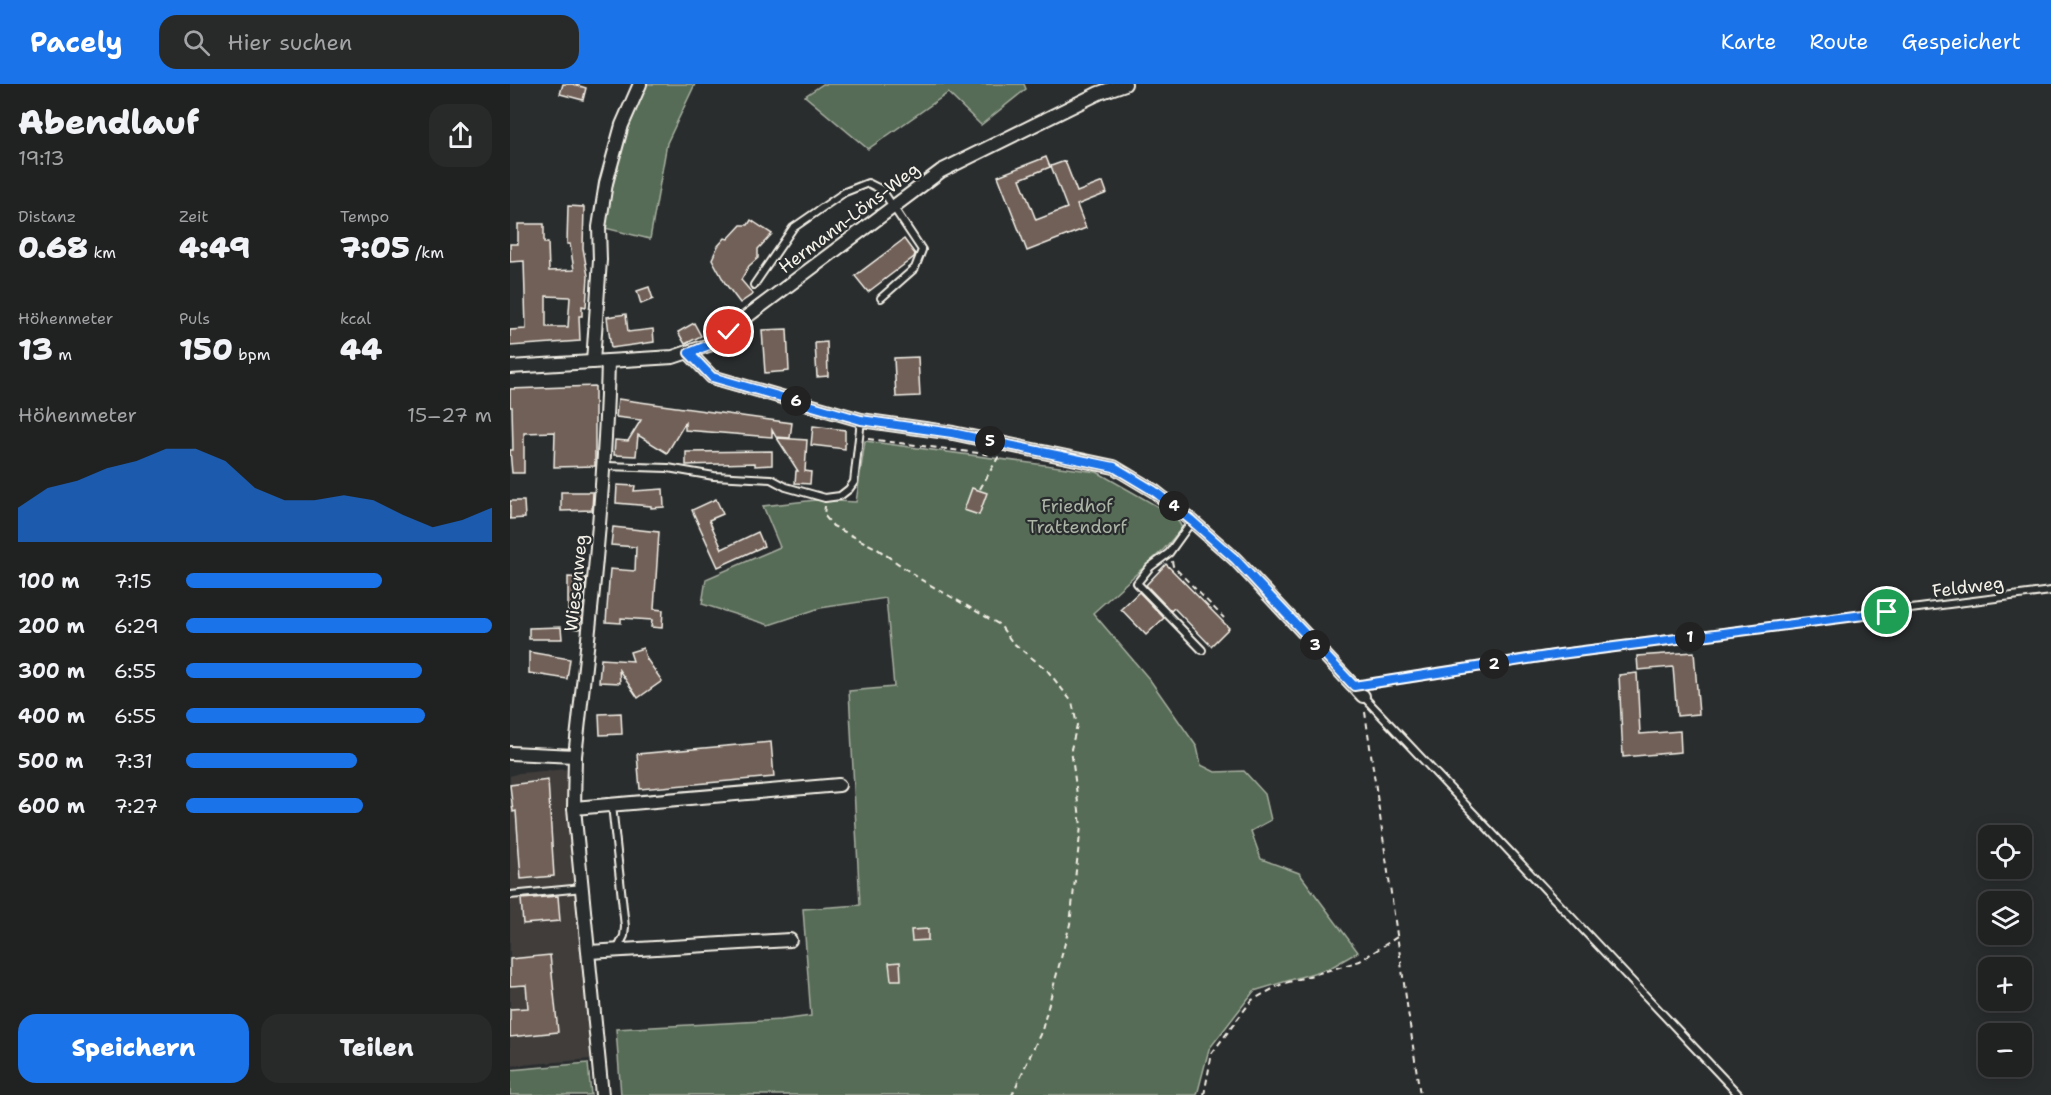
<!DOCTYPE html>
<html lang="de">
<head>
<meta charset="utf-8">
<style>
	:root { --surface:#202222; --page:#282a2a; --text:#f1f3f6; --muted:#a2a4a5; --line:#3d3f40; --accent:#1a73e8 }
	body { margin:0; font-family:"Shantell Sans",sans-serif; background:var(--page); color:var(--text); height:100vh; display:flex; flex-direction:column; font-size:22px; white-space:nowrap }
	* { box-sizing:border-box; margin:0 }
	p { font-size:20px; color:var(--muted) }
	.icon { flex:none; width:33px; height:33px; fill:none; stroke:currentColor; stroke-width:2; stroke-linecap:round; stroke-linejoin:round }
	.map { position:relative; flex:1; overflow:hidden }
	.sheet { display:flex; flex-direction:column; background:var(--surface); width:510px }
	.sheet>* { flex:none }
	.controls { position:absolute; left:1468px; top:741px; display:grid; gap:12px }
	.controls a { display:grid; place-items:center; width:54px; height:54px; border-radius:12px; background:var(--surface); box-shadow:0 3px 15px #0003,0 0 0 2px var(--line); font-size:30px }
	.pin { position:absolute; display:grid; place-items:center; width:51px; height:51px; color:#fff; margin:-26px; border:3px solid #fff; border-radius:50%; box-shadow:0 2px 6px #0007 }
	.km { position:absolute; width:30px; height:30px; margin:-15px; border-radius:50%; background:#222; color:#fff; font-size:16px; line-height:30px; text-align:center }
	.round { display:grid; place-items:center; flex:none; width:63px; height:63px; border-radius:18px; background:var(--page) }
	.headline { display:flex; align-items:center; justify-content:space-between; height:102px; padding:0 18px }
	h1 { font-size:33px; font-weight:800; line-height:45px }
	.figures { display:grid; grid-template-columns:repeat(3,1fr); gap:9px; height:102px; padding:6px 18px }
	.figures div { display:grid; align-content:center }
	.figures b { font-size:30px; font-weight:800 }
	.figures small { font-size:16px; font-weight:400 }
	.figures p { font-size:16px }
	.chart { height:168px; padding:12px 18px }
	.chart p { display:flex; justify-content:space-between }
	.chart svg { width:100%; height:108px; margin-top:6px; fill:var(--accent); opacity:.7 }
	.primary-button { display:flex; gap:12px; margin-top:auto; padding:12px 18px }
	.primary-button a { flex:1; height:69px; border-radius:18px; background:var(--accent); color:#fff; font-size:24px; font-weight:800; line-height:69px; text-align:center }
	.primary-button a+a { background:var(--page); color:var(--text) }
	ul { padding:0 18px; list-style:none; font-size:20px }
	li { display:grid; grid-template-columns:96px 72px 1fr; align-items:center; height:45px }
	li i { height:15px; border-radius:8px; background:var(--accent) }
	header { display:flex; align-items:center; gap:36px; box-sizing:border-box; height:84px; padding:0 30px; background:var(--accent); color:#fff }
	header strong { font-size:28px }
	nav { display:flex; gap:33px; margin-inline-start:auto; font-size:21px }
	.search { width:420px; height:54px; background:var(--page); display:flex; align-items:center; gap:15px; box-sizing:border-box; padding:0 21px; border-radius:18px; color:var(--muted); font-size:22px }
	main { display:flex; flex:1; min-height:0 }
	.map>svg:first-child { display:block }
</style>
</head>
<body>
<header>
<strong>Pacely</strong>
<div class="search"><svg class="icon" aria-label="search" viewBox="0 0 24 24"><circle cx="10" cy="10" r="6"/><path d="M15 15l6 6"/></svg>Hier suchen</div>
<nav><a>Karte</a><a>Route</a><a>Gespeichert</a></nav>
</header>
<main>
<section class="sheet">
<div class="headline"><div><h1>Abendlauf</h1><p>19:13</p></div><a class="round"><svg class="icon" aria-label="share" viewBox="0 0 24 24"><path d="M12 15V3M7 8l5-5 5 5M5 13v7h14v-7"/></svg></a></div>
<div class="figures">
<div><p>Distanz</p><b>0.68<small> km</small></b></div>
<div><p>Zeit</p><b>4:49</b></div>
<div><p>Tempo</p><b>7:05<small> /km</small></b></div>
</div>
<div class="figures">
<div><p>Höhenmeter</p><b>13<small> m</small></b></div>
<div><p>Puls</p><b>150<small> bpm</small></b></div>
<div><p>kcal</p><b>44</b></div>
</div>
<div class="chart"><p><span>Höhenmeter</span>15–27 m</p>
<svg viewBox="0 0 160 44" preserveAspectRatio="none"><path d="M0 44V30L10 22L20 19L30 14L40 11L50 6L60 6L70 11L80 22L90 27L100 27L110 25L120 27L130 33L140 38L150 35L160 30V44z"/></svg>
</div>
<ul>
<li><b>100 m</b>7:15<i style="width:64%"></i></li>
<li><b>200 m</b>6:29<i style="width:100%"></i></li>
<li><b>300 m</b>6:55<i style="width:77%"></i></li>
<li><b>400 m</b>6:55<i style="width:78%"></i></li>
<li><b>500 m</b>7:31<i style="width:56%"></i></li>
<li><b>600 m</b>7:27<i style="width:58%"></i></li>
</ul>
<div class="primary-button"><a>Speichern</a><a>Teilen</a></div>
</section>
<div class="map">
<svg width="1541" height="1011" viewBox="0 0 1541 1011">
	<rect width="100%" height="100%" fill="#2a2d2e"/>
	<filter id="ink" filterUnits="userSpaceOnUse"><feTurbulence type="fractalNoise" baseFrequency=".0167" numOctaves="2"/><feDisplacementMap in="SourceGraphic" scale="12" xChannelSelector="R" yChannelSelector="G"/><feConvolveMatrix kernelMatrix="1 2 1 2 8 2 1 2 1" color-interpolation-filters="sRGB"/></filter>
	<g filter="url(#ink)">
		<!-- built -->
		<polygon fill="#3f3c3b" points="57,685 82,975 0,982 0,692 9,689"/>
		<!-- green -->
		<g fill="#576c57" stroke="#a6aea0" stroke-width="1.5">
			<path d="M136,0H185L157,59L140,155L95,144C102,96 115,45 136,0Z"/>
			<polygon points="313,0 514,0 516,5 471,41 438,9 358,65 295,12"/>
			<polygon points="355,357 587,388 666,433 672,444 654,465 583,529 640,596 687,663 691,681 705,688 734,687 755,710 761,736 741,747 751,775 789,789 848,868 820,884 744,907 699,965 687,1011 111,1011 106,945 271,936 301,932 293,825 350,821 339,607 384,603 376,514 310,524 259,541 192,520 196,495 270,463 253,422 306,416 346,418"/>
			<polygon points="78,979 81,1011 0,1011 0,986"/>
		</g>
		<!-- building -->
		<g fill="#716059" stroke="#f4f1e8" stroke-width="1.5" fill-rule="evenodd">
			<polygon points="53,0 63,0 76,4 73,16 50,10"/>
			<polygon points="536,73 540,83 510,95 526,136 557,124 541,82 555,77 567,108 593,98 597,109 567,121 576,144 517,167 488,92"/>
			<path d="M58,122L74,123L73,164L78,192L76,223L72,222V232H69L70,257L0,262V246L16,245L14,177L0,178V160H8V140H34V159H38L39,187L64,186L60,160H57ZM36,212L60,213L58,243H36Z"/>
			<polygon points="241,136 262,150 248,165 248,174 239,182 231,196 243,210 230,219 215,199 202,175 208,162 215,154 218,155 231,141 238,141"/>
			<polygon points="394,155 405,170 404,173 358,208 345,192"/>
			<polygon points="139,203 143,215 131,220 127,207"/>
			<polygon points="116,230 118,248 143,245 144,258 101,264 97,233"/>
			<polygon points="184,239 191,252 175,260 168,248"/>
			<polygon points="277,245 279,287 255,289 252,246"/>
			<polygon points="317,258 318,292 307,293 305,259"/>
			<polygon points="408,273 410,312 386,313 384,274"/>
			<polygon points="85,302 85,382 44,383 45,348 14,349 14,389 2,389 0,366 3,366 2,323 0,323 0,305"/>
			<polygon points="108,315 282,339 280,354 266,353 262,346 262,353 175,346 175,339 157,369 128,351 126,372 104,371 105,356 118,357 131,336 106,333"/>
			<polygon points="303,342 335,346 335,365 301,361"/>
			<polygon points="267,354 297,356 295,387 301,388 300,400 285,399 286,387 288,387"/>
			<polygon points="262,367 262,381 245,382 245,379 176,381 176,368"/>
			<polygon points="107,401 125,402 124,407 153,405 154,423 141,424 141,422 106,419"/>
			<polygon points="462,404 477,409 469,431 454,426"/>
			<polygon points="51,408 83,408 82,426 51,427"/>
			<polygon points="206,415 213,430 199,436 212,465 248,448 254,462 208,483 182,426"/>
			<polygon points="0,417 14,417 15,434 0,435"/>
			<polygon points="103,443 149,448 144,525 153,526 152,544 141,543 142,536 111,534 111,539 96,538 100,485 125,487 126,463 101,461"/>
			<polygon points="656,480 719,544 701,562 664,524 661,527 636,501"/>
			<polygon points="58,493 76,494 70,545 58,544"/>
			<polygon points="629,508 654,534 636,551 611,525"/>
			<polygon points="51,543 52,555 19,555 19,544"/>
			<polygon points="133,564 136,574 152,597 128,614 109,586 110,599 89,598 91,575 123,577 120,568"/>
			<polygon points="19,568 60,575 57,595 19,589"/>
			<polygon points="1184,568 1189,630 1167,632 1163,583 1128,586 1127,572"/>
			<polygon points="1127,589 1130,650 1170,647 1171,668 1113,673 1109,591"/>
			<polygon points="111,629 112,650 90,651 89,630"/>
			<polygon points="261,658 264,693 130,705 127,670"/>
			<polygon points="38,696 44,792 11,795 6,727 3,728 0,701"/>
			<polygon points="48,812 50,837 13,840 11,815"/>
			<polygon points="418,845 418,856 402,857 401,846"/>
			<polygon points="40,871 48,948 0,953 0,925 18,924 16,901 0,902 0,875"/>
			<polygon points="390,878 391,896 381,896 379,879"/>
		</g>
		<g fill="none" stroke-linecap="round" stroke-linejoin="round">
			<defs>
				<g id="lane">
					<polyline points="244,201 283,144 335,108 358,99 372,106 412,166 405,184 371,214"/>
					<polyline points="95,382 158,384 204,392 261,395 276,403 315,414 330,412 339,405 344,398 351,336"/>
					<polyline points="682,437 659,469 640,483 627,499 692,566"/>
					<polyline points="845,602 1050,570 1541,507"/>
					<polyline points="853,612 1229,1011"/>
					<polyline points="102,721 115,843 114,852 107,866"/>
					<polyline points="0,811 73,804"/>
				</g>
				<g id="street">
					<polyline points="179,269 202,293 351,336 443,349 604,383 644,407 682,437 725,475 853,612"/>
					<polyline points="83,278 90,176 89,143 96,99 112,41 130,0"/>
					<polyline points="0,283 163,273 199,261 431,87 589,9 615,0"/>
					<polyline points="0,669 65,672"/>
					<polyline points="64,724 329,701"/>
					<polyline points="79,868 280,856"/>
					<path d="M92,1011L64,724L65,672C80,540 95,410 98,277"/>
				</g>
			</defs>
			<!-- lane casing -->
			<use href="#lane" stroke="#f4f1e8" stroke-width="10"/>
			<!-- street casing -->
			<use href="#street" stroke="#f4f1e8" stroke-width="16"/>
			<!-- path -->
			<g stroke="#f4f1e8" stroke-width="2" stroke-dasharray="6 4.5" stroke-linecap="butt">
				<polyline points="358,355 483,371"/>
				<polyline points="470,405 490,370"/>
				<polyline points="315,422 314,431 323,442 366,464 410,495 490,541 502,558 537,586 562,618 567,641 561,665 571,742 560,840 532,946 502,1011"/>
				<polyline points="662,477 663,482 714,534"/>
				<polyline points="855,628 910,1011"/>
				<polyline points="694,1011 702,969 742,916 772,900 850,877 887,853"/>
			</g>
			<!-- lane -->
			<use href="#lane" stroke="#2a2d2e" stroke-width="6"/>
			<!-- street -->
			<use href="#street" stroke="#2a2d2e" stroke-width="12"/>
		</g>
	</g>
	<g fill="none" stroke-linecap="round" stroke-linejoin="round" filter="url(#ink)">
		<defs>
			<polyline id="route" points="219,248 199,261 179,269 202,293 351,336 442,349 604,383 644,407 682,437 725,475 844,602 1050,570 1377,528"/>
		</defs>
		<!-- route casing -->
		<use href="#route" stroke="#fff" stroke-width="12"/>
		<!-- route -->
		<use href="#route" stroke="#1a73e8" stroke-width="8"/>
	</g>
	<g text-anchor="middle" stroke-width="4.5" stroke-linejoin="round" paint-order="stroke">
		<!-- street labels -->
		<g font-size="18" fill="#f4f1e8" stroke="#2a2d2e">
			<text transform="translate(339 134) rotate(-37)" y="6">Hermann-Löns-Weg</text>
			<text transform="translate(66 499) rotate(-84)" y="6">Wiesenweg</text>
			<text transform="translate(1458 503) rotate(-7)" y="6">Feldweg</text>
		</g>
		<!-- park labels -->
		<g font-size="18" fill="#adb5a7" stroke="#2a2d2e">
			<text x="567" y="428">Friedhof<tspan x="567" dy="21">Trattendorf</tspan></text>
		</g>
	</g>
</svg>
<div class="controls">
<a><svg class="icon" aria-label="locate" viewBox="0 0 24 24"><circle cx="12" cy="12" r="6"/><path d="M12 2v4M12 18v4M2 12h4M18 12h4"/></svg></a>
<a><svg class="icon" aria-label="layers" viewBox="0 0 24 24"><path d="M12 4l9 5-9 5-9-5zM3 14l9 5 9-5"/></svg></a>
<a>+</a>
<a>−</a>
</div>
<div class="pin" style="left:1377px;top:528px;background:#1e9e55"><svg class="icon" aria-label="arrive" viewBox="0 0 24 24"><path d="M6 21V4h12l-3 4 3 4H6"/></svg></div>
<div class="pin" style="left:219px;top:248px;background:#d93025"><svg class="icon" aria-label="check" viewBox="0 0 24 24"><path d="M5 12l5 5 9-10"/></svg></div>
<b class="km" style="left:1180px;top:553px">1</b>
<b class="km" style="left:984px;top:580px">2</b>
<b class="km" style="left:805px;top:561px">3</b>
<b class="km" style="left:664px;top:422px">4</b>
<b class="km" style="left:480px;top:357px">5</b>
<b class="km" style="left:286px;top:317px">6</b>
</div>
</main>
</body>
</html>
